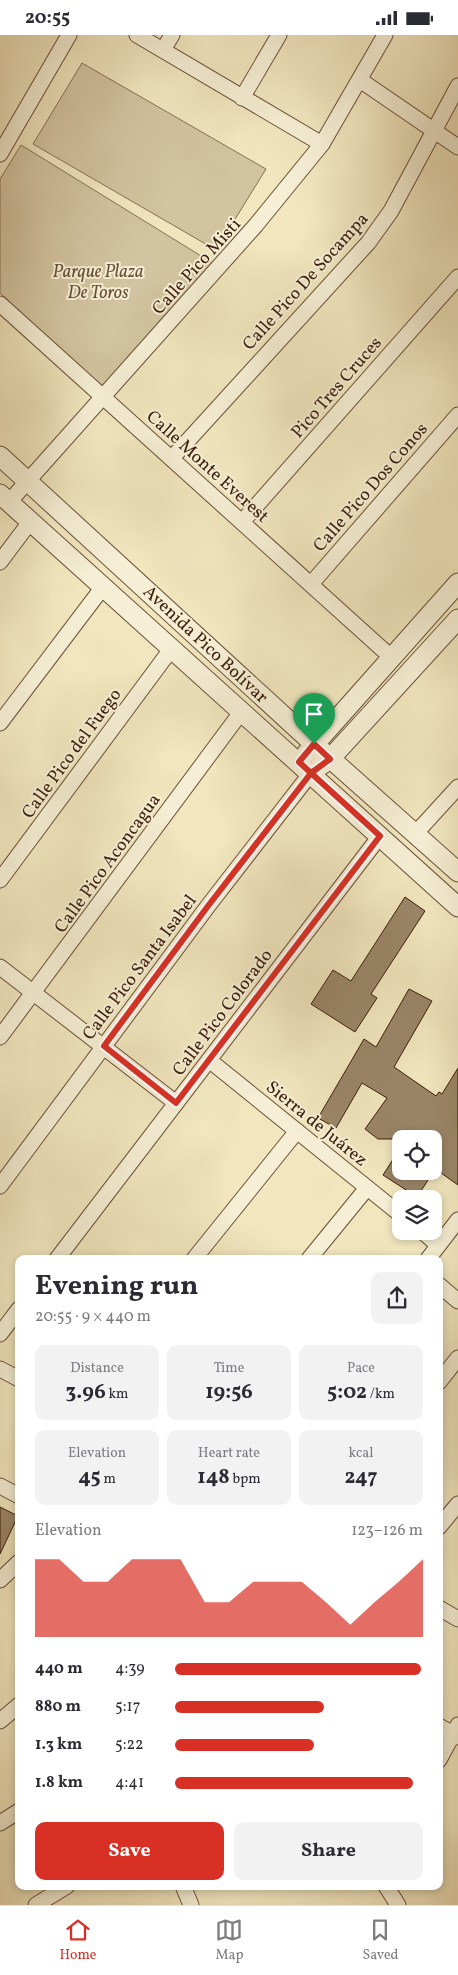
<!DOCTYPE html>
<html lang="en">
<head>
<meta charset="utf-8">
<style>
	:root { --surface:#fff; --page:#f2f2f3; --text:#2b2b33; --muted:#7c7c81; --line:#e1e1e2; --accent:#d93025 }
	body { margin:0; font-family:Vollkorn,serif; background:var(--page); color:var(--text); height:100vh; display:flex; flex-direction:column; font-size:19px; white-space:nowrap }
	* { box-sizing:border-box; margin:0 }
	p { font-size:16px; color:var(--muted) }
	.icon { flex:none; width:28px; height:28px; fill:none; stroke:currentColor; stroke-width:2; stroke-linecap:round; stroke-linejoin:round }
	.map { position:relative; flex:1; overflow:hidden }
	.drawer { position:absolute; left:15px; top:1220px; width:428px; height:635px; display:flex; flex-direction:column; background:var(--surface); border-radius:10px; box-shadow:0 2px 8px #0003 }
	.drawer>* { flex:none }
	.fabs { position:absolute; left:392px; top:1095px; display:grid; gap:10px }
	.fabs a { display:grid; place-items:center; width:50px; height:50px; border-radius:10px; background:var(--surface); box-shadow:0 2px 8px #0003; font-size:25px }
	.pin { position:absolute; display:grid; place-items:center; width:42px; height:42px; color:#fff; margin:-51px -21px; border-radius:50% 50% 50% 0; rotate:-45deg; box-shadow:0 0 5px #0007 }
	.pin .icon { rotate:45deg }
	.round { display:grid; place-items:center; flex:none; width:52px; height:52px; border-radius:10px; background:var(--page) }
	.head { display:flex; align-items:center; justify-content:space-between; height:85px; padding:0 20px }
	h1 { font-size:28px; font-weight:700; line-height:38px }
	.stats { display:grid; grid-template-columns:repeat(3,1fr); gap:8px; height:85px; padding:5px 20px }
	.stats div { display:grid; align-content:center; border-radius:10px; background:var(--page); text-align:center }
	.stats b { font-size:21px; font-weight:700 }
	.stats small { font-size:14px; font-weight:400 }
	.stats p { font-size:14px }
	.chart { height:140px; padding:10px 20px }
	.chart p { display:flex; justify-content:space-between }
	.chart svg { width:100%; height:90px; margin-top:5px; fill:var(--accent); opacity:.7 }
	.button { display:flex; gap:10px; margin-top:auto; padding:10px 20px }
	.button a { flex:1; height:58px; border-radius:10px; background:var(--accent); color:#fff; font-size:20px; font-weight:700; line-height:58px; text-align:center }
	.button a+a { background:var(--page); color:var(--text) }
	ul { padding:0 20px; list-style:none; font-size:16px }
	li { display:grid; grid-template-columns:80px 60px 1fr; align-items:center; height:38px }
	li i { height:12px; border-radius:6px; background:var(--accent) }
	.status { display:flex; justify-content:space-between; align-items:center; height:35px; padding:0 25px; background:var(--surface); direction:ltr }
	.status svg { height:14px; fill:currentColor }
	.dock { display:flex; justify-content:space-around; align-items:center; height:70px; border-top:1px solid var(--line); background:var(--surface); font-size:14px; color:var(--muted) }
	.dock a { display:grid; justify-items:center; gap:2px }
	.dock .current { color:var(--accent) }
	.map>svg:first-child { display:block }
</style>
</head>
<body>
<div class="status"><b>20:55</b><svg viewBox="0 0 49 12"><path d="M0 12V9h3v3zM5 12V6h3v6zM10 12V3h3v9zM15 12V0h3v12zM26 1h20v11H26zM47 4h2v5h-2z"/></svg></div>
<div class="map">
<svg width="458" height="1870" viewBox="0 0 458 1870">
	<rect width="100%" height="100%" fill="#f1e6be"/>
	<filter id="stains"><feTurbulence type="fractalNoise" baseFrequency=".004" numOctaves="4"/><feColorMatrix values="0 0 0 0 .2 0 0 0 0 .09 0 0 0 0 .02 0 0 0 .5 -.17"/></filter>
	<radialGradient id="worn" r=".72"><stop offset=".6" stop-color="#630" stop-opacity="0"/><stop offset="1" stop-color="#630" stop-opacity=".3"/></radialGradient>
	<!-- green -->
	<g fill="#d2c4a0" stroke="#867056">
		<polygon points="82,28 266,134 216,215 33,109"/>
		<polygon points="21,110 219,232 105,355 0,258 0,144"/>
	</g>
	<!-- building -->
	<g fill="#9a8668" stroke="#3b1d0b">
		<polygon points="405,862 425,876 371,959 377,963 355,997 311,969 333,935 351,946"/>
		<polygon points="409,954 432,966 394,1032 436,1061 439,1057 442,1059 458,1033 458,1150 434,1133 434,1104 378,1104 365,1094 387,1063 362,1048 336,1093 318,1083 364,1004 376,1012"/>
		<polygon points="401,1112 401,1136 434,1136 417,1162 383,1140"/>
		<polygon points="0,1472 18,1481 0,1519"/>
	</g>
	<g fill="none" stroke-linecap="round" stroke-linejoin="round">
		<defs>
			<g id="minor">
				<polyline points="137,0 322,109"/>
				<polyline points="163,15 172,0"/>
				<polyline points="360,45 458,112"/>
				<polyline points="242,63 279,0"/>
				<polyline points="0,119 69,0"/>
				<polyline points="0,269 391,622"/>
				<polyline points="172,423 368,208 391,176 458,51"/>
				<polyline points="9,467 256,190 322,109 385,0"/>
				<polyline points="242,487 458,242"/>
				<polyline points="0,527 30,487"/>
				<polyline points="311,549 458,380"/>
				<polyline points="0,688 103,552"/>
				<polyline points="415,799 458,752"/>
				<polyline points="0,845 172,613"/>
				<polyline points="0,932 176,1068"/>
				<polyline points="0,1002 242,676"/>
				<polyline points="209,1025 401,1180"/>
				<polyline points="0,1151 208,871 311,738"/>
				<polyline points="422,1196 438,1210"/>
				<polyline points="57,1224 380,801"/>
				<polyline points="194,1224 297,1096"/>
				<polyline points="309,1224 367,1153"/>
				<polyline points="428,1224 458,1185"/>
				<polyline points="439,1250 458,1266"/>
				<polyline points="0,1299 19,1274"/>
				<polyline points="0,1334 19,1344"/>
				<polyline points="439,1347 458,1323"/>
				<polyline points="0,1451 19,1461"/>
				<polyline points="439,1492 458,1469"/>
				<polyline points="0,1545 19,1527"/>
				<polyline points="439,1573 458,1584"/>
				<polyline points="0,1686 19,1670"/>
				<polyline points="439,1691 458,1702"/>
				<polyline points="439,1725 458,1690"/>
				<polyline points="0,1788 19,1776"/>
				<polyline points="183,1851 191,1870"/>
				<polyline points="386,1851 398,1870"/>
				<polyline points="36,1870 67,1851"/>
			</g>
			<g id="tertiary">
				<polyline points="0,421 314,709 458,837"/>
				<polyline points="0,459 458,872"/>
				<polyline points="306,719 458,548"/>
				<polyline points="320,731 330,724 458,584"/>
			</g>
		</defs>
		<!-- minor casing -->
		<use href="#minor" stroke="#684f38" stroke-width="17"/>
		<!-- tertiary casing -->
		<use href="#tertiary" stroke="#684f38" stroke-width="21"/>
		<!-- minor -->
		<use href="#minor" stroke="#f6efd5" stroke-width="15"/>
		<!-- tertiary -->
		<use href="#tertiary" stroke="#f6efd5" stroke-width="19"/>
	</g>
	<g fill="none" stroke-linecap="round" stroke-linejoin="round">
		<defs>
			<polyline id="route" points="314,709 299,727 311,738 208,871 104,1011 176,1068 380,801 311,738 330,724 314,709"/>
		</defs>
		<!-- route casing -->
		<use href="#route" stroke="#fff" stroke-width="10"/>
		<!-- route -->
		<use href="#route" stroke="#d93025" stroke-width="6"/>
	</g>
	<g text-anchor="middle" stroke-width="4" stroke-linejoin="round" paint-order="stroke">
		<!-- street labels -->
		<g font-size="18" fill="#3b1d0b" stroke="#f6efd5">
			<text transform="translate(196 231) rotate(-48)" y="6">Calle Pico Misti</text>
			<text transform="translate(305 246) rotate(-48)" y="6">Calle Pico De Socampa</text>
			<text transform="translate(336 352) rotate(-49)" y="6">Pico Tres Cruces</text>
			<text transform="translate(208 431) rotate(42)" y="6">Calle Monte Everest</text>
			<text transform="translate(370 452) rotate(-49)" y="6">Calle Pico Dos Conos</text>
			<text transform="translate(206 609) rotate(43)" y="6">Avenida Pico Bolívar</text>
			<text transform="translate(71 718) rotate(-54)" y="6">Calle Pico del Fuego</text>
			<text transform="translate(107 828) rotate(-54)" y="6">Calle Pico Aconcagua</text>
			<text transform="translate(139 932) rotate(-53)" y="6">Calle Pico Santa Isabel</text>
			<text transform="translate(222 977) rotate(-53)" y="6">Calle Pico Colorado</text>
			<text transform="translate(317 1088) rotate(39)" y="6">Sierra de Juárez</text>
		</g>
		<!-- park labels -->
		<g font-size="18" font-style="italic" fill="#684f38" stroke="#f6efd5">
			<text x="98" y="242">Parque Plaza<tspan x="98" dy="21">De Toros</tspan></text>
		</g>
	</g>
	<rect width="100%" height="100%" filter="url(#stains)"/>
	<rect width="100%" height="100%" fill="url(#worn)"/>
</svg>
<div class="fabs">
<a><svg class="icon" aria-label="locate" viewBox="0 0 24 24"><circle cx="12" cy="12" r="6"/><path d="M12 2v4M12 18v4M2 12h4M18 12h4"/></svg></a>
<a><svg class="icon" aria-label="layers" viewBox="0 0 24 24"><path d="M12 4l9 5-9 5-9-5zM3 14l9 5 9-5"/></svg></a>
</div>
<div class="pin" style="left:314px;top:709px;background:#1e9e55"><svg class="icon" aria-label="arrive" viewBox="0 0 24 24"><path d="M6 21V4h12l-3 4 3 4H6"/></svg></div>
<section class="drawer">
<div class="head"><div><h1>Evening run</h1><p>20:55 · 9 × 440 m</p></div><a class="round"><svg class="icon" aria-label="share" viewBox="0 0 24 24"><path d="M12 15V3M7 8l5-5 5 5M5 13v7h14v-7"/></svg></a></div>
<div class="stats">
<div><p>Distance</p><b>3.96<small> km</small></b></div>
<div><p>Time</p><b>19:56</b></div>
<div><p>Pace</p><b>5:02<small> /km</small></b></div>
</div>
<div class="stats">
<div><p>Elevation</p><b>45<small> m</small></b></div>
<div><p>Heart rate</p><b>148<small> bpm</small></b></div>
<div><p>kcal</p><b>247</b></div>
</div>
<div class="chart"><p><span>Elevation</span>123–126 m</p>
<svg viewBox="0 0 160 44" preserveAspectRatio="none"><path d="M0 44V6L10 6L20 17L30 17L40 6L50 6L60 6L70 27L80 27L90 17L100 17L110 17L120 27L130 38L140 27L150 17L160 6V44z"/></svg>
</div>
<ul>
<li><b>440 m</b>4:39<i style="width:99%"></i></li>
<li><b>880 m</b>5:17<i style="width:60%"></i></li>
<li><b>1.3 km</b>5:22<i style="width:56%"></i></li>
<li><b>1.8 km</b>4:41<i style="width:96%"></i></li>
</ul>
<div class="button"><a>Save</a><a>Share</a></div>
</section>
</div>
<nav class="dock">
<a class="current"><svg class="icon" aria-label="home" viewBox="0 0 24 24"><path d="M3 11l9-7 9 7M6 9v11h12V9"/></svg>Home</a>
<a><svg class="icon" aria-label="map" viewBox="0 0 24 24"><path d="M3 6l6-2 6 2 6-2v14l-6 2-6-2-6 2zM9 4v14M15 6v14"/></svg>Map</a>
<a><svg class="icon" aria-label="saved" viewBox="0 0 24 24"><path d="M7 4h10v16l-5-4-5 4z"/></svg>Saved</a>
</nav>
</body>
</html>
